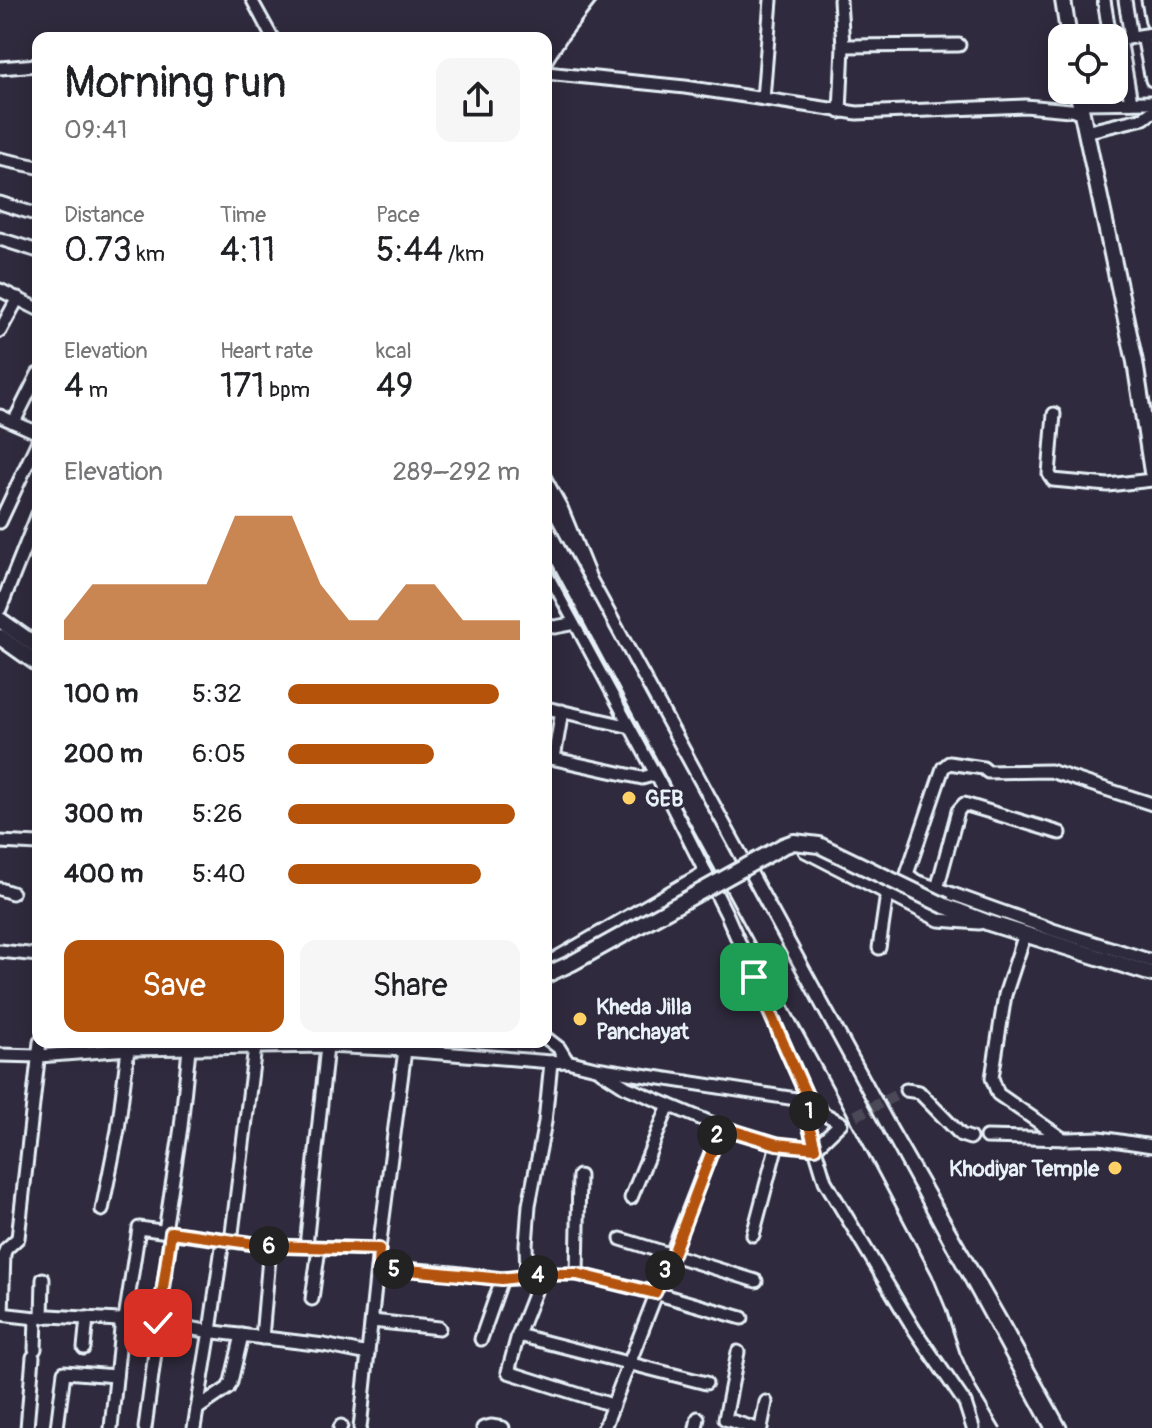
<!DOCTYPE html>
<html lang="en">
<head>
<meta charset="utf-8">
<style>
	:root { --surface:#fff; --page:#f6f6f6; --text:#202124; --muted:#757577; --accent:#b45309 }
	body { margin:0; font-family:Pangolin,sans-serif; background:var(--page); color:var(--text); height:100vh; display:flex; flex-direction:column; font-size:30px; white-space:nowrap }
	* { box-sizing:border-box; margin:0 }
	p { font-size:26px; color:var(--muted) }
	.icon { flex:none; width:44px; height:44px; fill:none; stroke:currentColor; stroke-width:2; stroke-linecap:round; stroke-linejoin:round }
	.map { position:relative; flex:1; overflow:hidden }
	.panel { position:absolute; left:32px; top:32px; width:520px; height:1016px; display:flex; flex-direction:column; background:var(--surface); border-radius:16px; box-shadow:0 4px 20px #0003 }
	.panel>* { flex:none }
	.tools { position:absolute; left:1048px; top:24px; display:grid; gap:16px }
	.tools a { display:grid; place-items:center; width:80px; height:80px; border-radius:16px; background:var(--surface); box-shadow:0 4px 20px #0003; font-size:40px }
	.pin { position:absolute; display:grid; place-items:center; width:68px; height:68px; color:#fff; margin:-34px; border-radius:16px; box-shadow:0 4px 12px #0006 }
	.km { position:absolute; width:40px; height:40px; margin:-20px; border-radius:50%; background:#222; color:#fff; font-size:22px; line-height:40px; text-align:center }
	.round { display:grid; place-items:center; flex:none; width:84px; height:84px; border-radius:16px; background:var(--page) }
	.overview { display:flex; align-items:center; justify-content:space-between; height:136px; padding:0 32px }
	h1 { font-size:44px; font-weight:600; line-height:60px }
	.stats { display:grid; grid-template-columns:repeat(3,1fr); gap:12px; height:136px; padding:8px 32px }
	.stats div { display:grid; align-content:center }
	.stats b { font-size:34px; font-weight:600 }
	.stats small { font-size:22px; font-weight:400 }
	.stats p { font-size:22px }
	.chart { height:224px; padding:16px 32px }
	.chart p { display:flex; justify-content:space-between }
	.chart svg { width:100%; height:144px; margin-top:8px; fill:var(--accent); opacity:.7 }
	.primary-button { display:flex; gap:16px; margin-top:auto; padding:16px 32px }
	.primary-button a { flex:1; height:92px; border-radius:16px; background:var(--accent); color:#fff; font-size:32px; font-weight:600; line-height:92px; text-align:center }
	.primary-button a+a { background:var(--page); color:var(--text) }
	ul { padding:0 32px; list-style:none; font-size:26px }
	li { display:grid; grid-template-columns:128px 96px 1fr; align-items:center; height:60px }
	li i { height:20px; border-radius:10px; background:var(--accent) }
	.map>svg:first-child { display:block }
</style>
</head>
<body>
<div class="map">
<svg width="1152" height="1428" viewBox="0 0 1152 1428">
	<rect width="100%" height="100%" fill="#2f2a3d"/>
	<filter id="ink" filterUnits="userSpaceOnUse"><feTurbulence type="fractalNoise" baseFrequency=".0125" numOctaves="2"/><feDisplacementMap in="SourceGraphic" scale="16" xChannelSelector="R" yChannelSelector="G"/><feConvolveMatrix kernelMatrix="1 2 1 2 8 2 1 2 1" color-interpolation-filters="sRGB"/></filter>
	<g filter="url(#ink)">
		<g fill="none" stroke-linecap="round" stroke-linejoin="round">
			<!-- minor-tunnel -->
			<polyline stroke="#4b4859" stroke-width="11" stroke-dasharray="11 5.5" stroke-linecap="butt" points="841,1123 906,1090"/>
			<defs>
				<g id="minor">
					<polyline points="840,0 843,46 840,112"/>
					<polyline points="1104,0 1110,38"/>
					<polyline points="1125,0 1131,37"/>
					<polyline points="1148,0 1152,22"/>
					<polyline points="1143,36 1152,80"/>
					<polyline points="1120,39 1131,102"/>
					<polyline points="1115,40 1152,34"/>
					<polyline points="843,46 959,45"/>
					<polyline points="0,68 38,65"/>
					<polyline points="546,73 685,87 857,113 1025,106 1081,111"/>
					<polyline points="763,99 771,0"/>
					<polyline points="1080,103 1152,102"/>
					<polyline points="1085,132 1144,118 1152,112"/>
					<polyline points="0,159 38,167"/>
					<polyline points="0,203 38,215"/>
					<polyline points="0,239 38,251"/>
					<polyline points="0,290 38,309"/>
					<polyline points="0,331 18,298"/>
					<polyline points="1054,414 1049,474 1053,480 1108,485 1152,480"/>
					<polyline points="0,416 38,433"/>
					<polyline points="14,422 38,374"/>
					<polyline points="0,522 38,441"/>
					<polyline points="546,568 656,774 727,915 809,1101 809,1125 815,1148 777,1144 721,1127"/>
					<polyline points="0,609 38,514"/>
					<polyline points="546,626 555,627 576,623"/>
					<polyline points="546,708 631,727"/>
					<polyline points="546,757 642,778 656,774"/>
					<polyline points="554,758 562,711"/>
					<polyline points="1152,804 1050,771 988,772 983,768 949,763 943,768 907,874 916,881 1053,930 1152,961"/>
					<polyline points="0,842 38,844"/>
					<polyline points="805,851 939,920 979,923"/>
					<polyline points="0,889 12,893"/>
					<polyline points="937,889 958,811 964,804 1060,833"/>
					<polyline points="1025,934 1005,995 992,1078 998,1094 1063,1139"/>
					<polyline points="879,948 887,894"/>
					<polyline points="0,951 38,955"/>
					<polyline points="546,964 705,872"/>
					<polyline points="546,1038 559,1048 567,1061"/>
					<polyline points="0,1055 39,1056 128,1049 327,1046 405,1050"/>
					<polyline points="601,1071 626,1087 721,1127 604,1428"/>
					<polyline points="906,1090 919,1092 961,1135 970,1138"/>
					<polyline points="809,1101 823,1113 841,1123 815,1148 825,1181 914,1329 965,1403 973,1428"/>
					<polyline points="986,1137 1069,1139 1100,1138 1152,1146"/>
					<polyline points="631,1198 669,1105"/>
					<polyline points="102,1210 118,1130 128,1049"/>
					<polyline points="165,1231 181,1127 189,1049"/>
					<polyline points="753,1235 777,1144"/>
					<polyline points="621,1239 756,1281"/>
					<polyline points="231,1241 255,1047"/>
					<polyline points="306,1246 327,1046"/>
					<polyline points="378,1267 453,1273 502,1279 527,1277 526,1245 529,1205 545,1122 551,1062"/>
					<polyline points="542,1274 518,1335 508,1372 612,1405"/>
					<polyline points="577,1274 579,1176"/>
					<polyline points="527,1277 542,1274 577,1274 655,1293 742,1318"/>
					<polyline points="312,1299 319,1248"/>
					<polyline points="0,1314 36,1318 50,1316 153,1322 206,1331 324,1345 368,1354"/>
					<polyline points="2,1314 4,1254 6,1249 18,1238 40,1042"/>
					<polyline points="42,1317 43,1279"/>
					<polyline points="125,1319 139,1228 270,1246 379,1249"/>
					<polyline points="372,1321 439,1328"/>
					<polyline points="518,1335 706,1383"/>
					<polyline points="262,1338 270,1246"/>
					<polyline points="481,1339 502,1279"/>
					<polyline points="84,1348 87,1318"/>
					<polyline points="35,1349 36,1318"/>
					<polyline points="738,1352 725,1419 754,1428"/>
					<polyline points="197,1409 228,1388 231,1382 242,1335"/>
					<polyline points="27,1428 33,1357"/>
					<polyline points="57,1428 64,1372 116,1376"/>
					<polyline points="111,1428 122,1319"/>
					<polyline points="145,1428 171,1232"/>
					<polyline points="194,1428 210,1331 223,1240"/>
					<polyline points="340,1428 341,1426"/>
					<polyline points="360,1428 379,1249 405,1050 551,1062 567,1061 596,1068 809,1101"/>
					<polyline points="483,1428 491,1426 503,1428"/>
					<polyline points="696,1428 698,1418"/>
					<polyline points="761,1428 766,1402"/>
				</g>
				<g id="major">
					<polyline points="1063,0 1069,38"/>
					<polyline points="1077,90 1135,362 1152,472"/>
					<polyline points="0,620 38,647"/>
					<polyline points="0,637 38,664"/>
					<polyline points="945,906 989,923 1152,974"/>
				</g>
			</defs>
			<!-- minor casing -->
			<use href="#minor" stroke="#e8f1f8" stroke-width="17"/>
			<!-- major casing -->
			<use href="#major" stroke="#e8f1f8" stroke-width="20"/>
			<!-- minor -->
			<use href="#minor" stroke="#2f2a3d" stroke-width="11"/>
			<!-- major -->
			<use href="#major" stroke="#2f2a3d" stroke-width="14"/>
			<!-- rail -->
			<g stroke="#e8f1f8" stroke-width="3">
				<polyline points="245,0 265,38"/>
				<polyline points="259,0 280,38"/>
				<polyline points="546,73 567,40 598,0"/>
				<polyline points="546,466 568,506 597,577 897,1126 1006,1316 1068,1428"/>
				<polyline points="546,511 1044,1428"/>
				<polyline points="546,559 844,1108 932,1275 946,1309 960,1353 976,1388 1000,1428"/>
			</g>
			<defs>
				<polyline id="major-bridge" points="546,975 572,963 783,846 794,842 819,845 945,906"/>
			</defs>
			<!-- major-bridge casing -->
			<use href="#major-bridge" stroke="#e8f1f8" stroke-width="20" stroke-linecap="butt"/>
			<!-- major-bridge -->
			<use href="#major-bridge" stroke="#2f2a3d" stroke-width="14"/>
		</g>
	</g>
	<g fill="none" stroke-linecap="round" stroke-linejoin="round" filter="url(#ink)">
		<defs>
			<polyline id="route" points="158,1323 171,1232 270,1246 379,1249 378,1267 502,1279 542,1274 577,1274 655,1293 673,1254 721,1127 777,1144 815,1148 809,1125 809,1101 754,977"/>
		</defs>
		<!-- route casing -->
		<use href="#route" stroke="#fff" stroke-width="16"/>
		<!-- route -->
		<use href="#route" stroke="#b45309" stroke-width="10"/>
	</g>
	<!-- markers -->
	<g fill="#ffd166" stroke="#2f2a3d" stroke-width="3">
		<circle cx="629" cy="798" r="8"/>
		<circle cx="580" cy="1019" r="8"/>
		<circle cx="1115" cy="1168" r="8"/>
	</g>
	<g text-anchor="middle" stroke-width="6" stroke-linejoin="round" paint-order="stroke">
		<!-- poi labels -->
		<g font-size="22" font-weight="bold" fill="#e8f1f8" stroke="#2f2a3d" text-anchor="start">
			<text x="645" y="806">GEB</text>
			<text x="596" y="1014">Kheda Jilla<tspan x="596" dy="25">Panchayat</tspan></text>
			<text x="1099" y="1176" text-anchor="end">Khodiyar Temple</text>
		</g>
	</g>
</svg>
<div class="tools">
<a><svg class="icon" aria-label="locate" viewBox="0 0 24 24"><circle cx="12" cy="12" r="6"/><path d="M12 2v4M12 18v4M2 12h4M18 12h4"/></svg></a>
</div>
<div class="pin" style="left:754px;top:977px;background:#1e9e55"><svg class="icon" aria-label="arrive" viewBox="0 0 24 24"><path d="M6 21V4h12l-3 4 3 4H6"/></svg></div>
<div class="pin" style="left:158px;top:1323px;background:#d93025"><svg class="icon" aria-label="check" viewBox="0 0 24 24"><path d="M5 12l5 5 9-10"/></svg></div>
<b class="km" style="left:809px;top:1111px">1</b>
<b class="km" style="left:717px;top:1135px">2</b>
<b class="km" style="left:665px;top:1270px">3</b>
<b class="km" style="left:538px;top:1275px">4</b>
<b class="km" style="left:394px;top:1269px">5</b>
<b class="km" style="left:269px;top:1246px">6</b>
<section class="panel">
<div class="overview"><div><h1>Morning run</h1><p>09:41</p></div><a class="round"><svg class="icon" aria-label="share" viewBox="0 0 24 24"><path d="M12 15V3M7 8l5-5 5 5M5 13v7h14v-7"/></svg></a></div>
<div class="stats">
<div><p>Distance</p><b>0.73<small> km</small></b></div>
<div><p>Time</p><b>4:11</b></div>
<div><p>Pace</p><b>5:44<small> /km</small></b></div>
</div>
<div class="stats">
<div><p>Elevation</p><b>4<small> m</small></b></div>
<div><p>Heart rate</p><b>171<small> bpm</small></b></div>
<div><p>kcal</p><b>49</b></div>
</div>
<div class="chart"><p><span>Elevation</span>289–292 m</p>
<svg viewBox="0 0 160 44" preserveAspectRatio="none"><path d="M0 44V38L10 27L20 27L30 27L40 27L50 27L60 6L70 6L80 6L90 27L100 38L110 38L120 27L130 27L140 38L150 38L160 38V44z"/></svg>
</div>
<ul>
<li><b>100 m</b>5:32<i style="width:91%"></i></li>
<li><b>200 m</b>6:05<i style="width:63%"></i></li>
<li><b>300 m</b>5:26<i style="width:98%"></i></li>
<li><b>400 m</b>5:40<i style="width:83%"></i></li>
</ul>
<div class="primary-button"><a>Save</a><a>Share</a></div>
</section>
</div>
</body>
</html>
